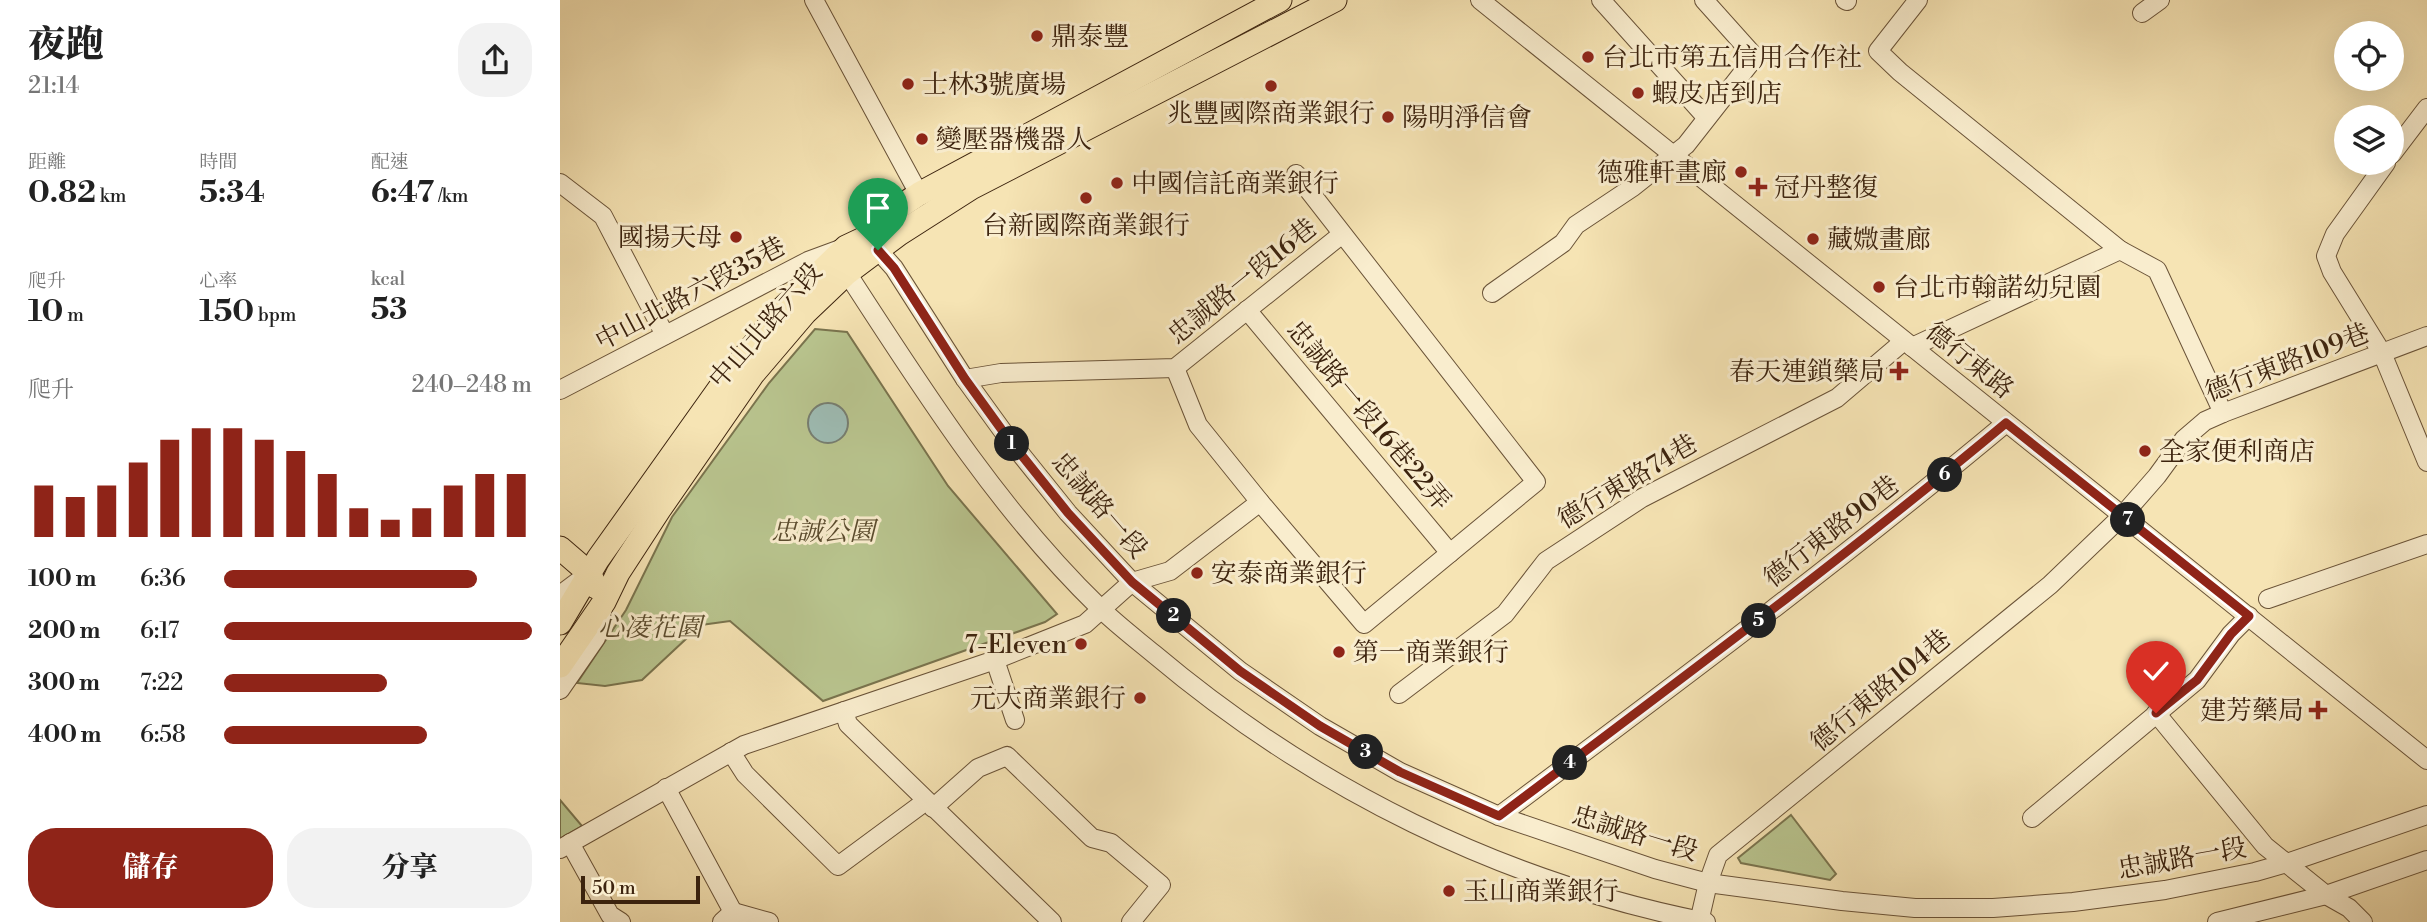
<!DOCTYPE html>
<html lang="zh-TW">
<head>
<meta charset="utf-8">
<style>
	:root { --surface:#fff; --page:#f2f2f2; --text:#222; --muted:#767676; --accent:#8f2418 }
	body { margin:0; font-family:"Libre Bodoni","Noto Serif TC",serif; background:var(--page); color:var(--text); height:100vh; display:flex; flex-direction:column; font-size:26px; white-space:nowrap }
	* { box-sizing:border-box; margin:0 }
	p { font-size:23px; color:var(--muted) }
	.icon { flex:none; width:38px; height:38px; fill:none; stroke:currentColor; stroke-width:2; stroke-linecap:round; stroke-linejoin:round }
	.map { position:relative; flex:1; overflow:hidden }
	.side { display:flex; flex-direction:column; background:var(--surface); width:560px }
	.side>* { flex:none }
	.fabs { position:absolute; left:1774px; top:21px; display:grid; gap:14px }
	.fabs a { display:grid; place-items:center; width:70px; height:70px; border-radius:50%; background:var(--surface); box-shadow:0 7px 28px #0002; font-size:35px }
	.scale { position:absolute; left:21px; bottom:18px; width:119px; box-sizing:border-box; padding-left:7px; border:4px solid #3c230e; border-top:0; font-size:19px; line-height:24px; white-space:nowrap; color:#3c230e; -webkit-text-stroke:5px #f9edce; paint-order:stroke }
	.pin { position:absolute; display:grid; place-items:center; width:60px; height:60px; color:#fff; margin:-72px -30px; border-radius:50% 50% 50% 0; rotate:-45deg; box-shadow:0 0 7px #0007 }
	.pin .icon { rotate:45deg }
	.km { position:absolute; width:35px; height:35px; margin:-18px; border-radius:50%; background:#222; color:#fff; font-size:19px; line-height:35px; text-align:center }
	.round { display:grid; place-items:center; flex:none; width:74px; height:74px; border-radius:28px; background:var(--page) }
	.summary { display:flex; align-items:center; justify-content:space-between; height:119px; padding:0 28px }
	h1 { font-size:38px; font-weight:800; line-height:52px }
	.figures { display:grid; grid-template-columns:repeat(3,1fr); gap:10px; height:119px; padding:7px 28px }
	.figures div { display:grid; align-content:center }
	.figures b { font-size:30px; font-weight:800 }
	.figures small { font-size:19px; font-weight:400 }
	.figures p { font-size:19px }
	.chart { height:196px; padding:14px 28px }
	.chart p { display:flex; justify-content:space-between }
	.chart svg { width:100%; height:126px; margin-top:7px; stroke:var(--accent); stroke-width:6 }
	.primary-button { display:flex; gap:14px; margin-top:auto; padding:14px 28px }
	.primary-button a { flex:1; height:80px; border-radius:28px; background:var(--accent); color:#fff; font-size:28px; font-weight:800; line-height:80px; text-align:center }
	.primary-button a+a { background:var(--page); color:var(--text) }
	ul { padding:0 28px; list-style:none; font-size:23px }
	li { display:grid; grid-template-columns:112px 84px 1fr; align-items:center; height:52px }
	li i { height:18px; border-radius:9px; background:var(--accent) }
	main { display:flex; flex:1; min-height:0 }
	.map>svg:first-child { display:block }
</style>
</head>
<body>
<main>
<section class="side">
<div class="summary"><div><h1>夜跑</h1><p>21:14</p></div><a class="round"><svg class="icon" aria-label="share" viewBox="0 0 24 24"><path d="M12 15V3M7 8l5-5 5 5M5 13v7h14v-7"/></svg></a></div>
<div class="figures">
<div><p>距離</p><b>0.82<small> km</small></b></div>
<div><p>時間</p><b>5:34</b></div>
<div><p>配速</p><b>6:47<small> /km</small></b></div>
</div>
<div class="figures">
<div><p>爬升</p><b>10<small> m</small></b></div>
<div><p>心率</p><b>150<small> bpm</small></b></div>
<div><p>kcal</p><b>53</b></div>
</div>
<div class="chart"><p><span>爬升</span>240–248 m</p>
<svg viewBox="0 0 160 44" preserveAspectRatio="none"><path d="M5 44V26M15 44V30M25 44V26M35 44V18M45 44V10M55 44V6M65 44V6M75 44V10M85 44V14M95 44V22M105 44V34M115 44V38M125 44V34M135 44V26M145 44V22M155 44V22"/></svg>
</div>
<ul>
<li><b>100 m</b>6:36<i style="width:82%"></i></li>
<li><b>200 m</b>6:17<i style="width:100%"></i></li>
<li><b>300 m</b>7:22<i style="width:53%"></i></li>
<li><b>400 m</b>6:58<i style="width:66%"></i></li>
</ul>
<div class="primary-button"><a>儲存</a><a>分享</a></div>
</section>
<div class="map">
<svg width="1867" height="922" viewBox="0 0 1867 922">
	<rect width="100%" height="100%" fill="#f6e4b4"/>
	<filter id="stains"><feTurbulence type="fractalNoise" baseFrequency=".00286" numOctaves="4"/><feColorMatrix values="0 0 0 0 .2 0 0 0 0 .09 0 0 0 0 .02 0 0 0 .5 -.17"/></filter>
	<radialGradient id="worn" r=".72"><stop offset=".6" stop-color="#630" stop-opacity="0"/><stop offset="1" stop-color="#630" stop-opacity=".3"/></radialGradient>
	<!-- green -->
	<g fill="#b9c58f" stroke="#7a744e" stroke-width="2">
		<polygon points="255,329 287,332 388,486 497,614 485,622 263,701 170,621 141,625 82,680 45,686 17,683 66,610 112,517 209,383"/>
		<polygon points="0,800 22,826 0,839"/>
		<polygon points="1231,815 1276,874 1270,880 1181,863 1178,858"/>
	</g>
	<!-- water -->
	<circle fill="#9ebdb5" stroke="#777f72" stroke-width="2" cx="268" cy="423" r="20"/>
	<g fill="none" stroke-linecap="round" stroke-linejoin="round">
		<defs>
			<g id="minor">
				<polyline points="254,0 359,194"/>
				<polyline points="920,0 1867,760"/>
				<polyline points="1041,0 1146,117"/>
				<polyline points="1285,0 1287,1"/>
				<polyline points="1358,0 1318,51 1340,72 1560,250 1597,270 1663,413"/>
				<polyline points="1582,13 1600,0"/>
				<polyline points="1832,154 1867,108"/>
				<polyline points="1826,163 1775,234 1766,256 1772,272 1822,353 1867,462"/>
				<polyline points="0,183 43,216 105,335"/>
				<path d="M287,261V273C363,390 438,509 539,607C556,624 576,639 594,654C753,788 942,882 1146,922"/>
				<polyline points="932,293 1003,243 1016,225 1073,187 1126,145 1195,57 1144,0"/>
				<polyline points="687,310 890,553"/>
				<polyline points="1352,347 1560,250"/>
				<polyline points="615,368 638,425 700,502 804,624 976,482 736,174"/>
				<polyline points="405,379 441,373 615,368 781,235"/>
				<polyline points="0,390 248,261 286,247 318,250 334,268 405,379 447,437 508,513 572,582 680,671 760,726 840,772 939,816 1095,869 1148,883 1282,901 1355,908 1433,908 1513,902 1605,890 1695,872 1727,863 1867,815"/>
				<polyline points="0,595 24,577"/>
				<polyline points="1708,599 1867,544"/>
				<polyline points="435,660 455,720"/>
				<polyline points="0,690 36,638 43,608"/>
				<polyline points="839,694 945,614 986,561 1082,498 1277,398 1344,341"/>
				<polyline points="284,711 288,724 492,922"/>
				<polyline points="1596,713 1705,846 1766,895 1789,908 1803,922"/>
				<polyline points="171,752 185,774 278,866 366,801"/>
				<polyline points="106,788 173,912"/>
				<polyline points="373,808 418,768 447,756 532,838 551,843 601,885 571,922"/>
				<path d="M939,816C1110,688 1282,560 1446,423"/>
				<polyline points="1472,818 1637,680 1671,634 1689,616"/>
				<polyline points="10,843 50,915 61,922"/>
				<polyline points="0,849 184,745 435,660 525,624 572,582 610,571 700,502"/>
				<polyline points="162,922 173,912 209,922"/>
				<polyline points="1139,922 1148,883 1158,855 1490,585 1562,516 1597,476 1624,439 1645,421 1663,413 1867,336"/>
				<polyline points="1657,922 1766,895 1867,860"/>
			</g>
			<g id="major">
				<polyline points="0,548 29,573 36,587"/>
				<polyline points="0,623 38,559 164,382 224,307 286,247 303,239 326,216 359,194 720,0"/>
				<polyline points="0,666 44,602 58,573 99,510 193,374 245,313 287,273 339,234 411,188 775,0"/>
			</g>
		</defs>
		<!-- minor casing -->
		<use href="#minor" stroke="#6a5338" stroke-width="20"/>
		<!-- major casing -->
		<use href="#major" stroke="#3c230e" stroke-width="25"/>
		<!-- minor -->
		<use href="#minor" stroke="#f9edce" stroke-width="18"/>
		<!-- major -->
		<use href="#major" stroke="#f6e4b4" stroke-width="23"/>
	</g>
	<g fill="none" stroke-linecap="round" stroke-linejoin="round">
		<defs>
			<path id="route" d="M318,250L334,268L405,379L447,437L508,513L572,582L680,671L760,726L840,772L939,816C1110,687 1282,560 1446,423L1689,616L1671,634L1637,680L1596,713"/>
		</defs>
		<!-- route casing -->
		<use href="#route" stroke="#fff" stroke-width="14"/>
		<!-- route -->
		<use href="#route" stroke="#8f2418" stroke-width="9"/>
	</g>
	<!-- markers -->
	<g fill="#8f2418" stroke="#f9edce" stroke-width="2.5">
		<circle cx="477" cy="36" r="7"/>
		<circle cx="1028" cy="57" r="7"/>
		<circle cx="348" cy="84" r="7"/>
		<circle cx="711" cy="86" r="7"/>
		<circle cx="1078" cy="93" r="7"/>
		<circle cx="828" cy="117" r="7"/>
		<circle cx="362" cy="139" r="7"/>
		<circle cx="1181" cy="172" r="7"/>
		<circle cx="557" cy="183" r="7"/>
		<path d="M1194.5 176.5h7v7h7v7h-7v7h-7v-7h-7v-7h7z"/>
		<circle cx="526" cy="198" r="7"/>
		<circle cx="176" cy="237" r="7"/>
		<circle cx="1253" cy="239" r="7"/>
		<circle cx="1319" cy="287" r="7"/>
		<path d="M1335.5 360.5h7v7h7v7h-7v7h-7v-7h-7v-7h7z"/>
		<circle cx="1585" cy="451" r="7"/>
		<circle cx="637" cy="573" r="7"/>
		<circle cx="521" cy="644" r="7"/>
		<circle cx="779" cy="652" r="7"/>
		<circle cx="580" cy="698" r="7"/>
		<path d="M1754.5 699.5h7v7h7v7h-7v7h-7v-7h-7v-7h7z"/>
		<circle cx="889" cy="891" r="7"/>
	</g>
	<g text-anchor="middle" stroke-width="6" stroke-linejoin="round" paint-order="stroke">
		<!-- poi labels -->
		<g font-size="26" fill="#3c230e" stroke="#f9edce" text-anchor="start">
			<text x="491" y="45">鼎泰豐</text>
			<text x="1042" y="66">台北市第五信用合作社</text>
			<text x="362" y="93">士林3號廣場</text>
			<text x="1092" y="102">蝦皮店到店</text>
			<text x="711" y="122" text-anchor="middle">兆豐國際商業銀行</text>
			<text x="842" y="126">陽明淨信會</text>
			<text x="376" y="148">變壓器機器人</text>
			<text x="1167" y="181" text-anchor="end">德雅軒畫廊</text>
			<text x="571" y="192">中國信託商業銀行</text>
			<text x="1214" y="196">冠丹整復</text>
			<text x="526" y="234" text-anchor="middle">台新國際商業銀行</text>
			<text x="162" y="246" text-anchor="end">國揚天母</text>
			<text x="1267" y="248">藏媺畫廊</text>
			<text x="1333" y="296">台北市翰諾幼兒園</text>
			<text x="1325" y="380" text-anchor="end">春天連鎖藥局</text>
			<text x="1599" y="460">全家便利商店</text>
			<text x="651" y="582">安泰商業銀行</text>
			<text x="507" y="653" text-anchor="end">7-Eleven</text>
			<text x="793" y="661">第一商業銀行</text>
			<text x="566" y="707" text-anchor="end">元大商業銀行</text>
			<text x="1744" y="719" text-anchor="end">建芳藥局</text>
			<text x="903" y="900">玉山商業銀行</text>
		</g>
		<!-- street labels -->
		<g font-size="26" fill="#3c230e" stroke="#f9edce">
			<text transform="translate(682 281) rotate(-39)" y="9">忠誠路一段16巷</text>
			<text transform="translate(130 293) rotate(-28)" y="9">中山北路六段35巷</text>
			<text transform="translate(205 325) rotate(-49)" y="9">中山北路六段</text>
			<text transform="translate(1410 360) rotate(39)" y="9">德行東路</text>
			<text transform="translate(1727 362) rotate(-21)" y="9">德行東路109巷</text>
			<text transform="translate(809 415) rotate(50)" y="9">忠誠路一段16巷22弄</text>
			<text transform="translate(1067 481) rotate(-31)" y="9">德行東路74巷</text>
			<text transform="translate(540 505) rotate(49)" y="9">忠誠路一段</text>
			<text transform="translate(1271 531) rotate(-38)" y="9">德行東路90巷</text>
			<text transform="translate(1320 690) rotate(-40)" y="9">德行東路104巷</text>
			<text transform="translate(1075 833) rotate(17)" y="9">忠誠路一段</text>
			<text transform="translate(1622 858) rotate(-10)" y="9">忠誠路一段</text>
		</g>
		<!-- park labels -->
		<g font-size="26" font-style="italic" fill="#5b4c2e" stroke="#f9edce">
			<text x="263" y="540">忠誠公園</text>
			<text x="90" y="636">心凌花園</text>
		</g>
	</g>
	<rect width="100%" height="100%" filter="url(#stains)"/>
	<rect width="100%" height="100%" fill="url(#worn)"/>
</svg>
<div class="fabs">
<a><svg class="icon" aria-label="locate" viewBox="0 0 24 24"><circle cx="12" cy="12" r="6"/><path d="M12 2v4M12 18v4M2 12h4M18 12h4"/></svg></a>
<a><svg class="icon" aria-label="layers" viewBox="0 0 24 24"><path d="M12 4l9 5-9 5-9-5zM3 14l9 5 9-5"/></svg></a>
</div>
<div class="scale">50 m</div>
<div class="pin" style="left:318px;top:250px;background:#1e9e55"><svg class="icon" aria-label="arrive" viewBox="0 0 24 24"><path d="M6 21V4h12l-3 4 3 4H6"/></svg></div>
<div class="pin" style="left:1596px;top:713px;background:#d93025"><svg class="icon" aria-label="check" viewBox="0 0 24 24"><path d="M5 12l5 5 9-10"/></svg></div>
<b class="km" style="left:452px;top:444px">1</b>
<b class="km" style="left:614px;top:616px">2</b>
<b class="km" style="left:806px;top:752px">3</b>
<b class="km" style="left:1010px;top:763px">4</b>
<b class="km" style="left:1199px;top:621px">5</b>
<b class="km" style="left:1385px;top:475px">6</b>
<b class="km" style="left:1568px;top:520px">7</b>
</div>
</main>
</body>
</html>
